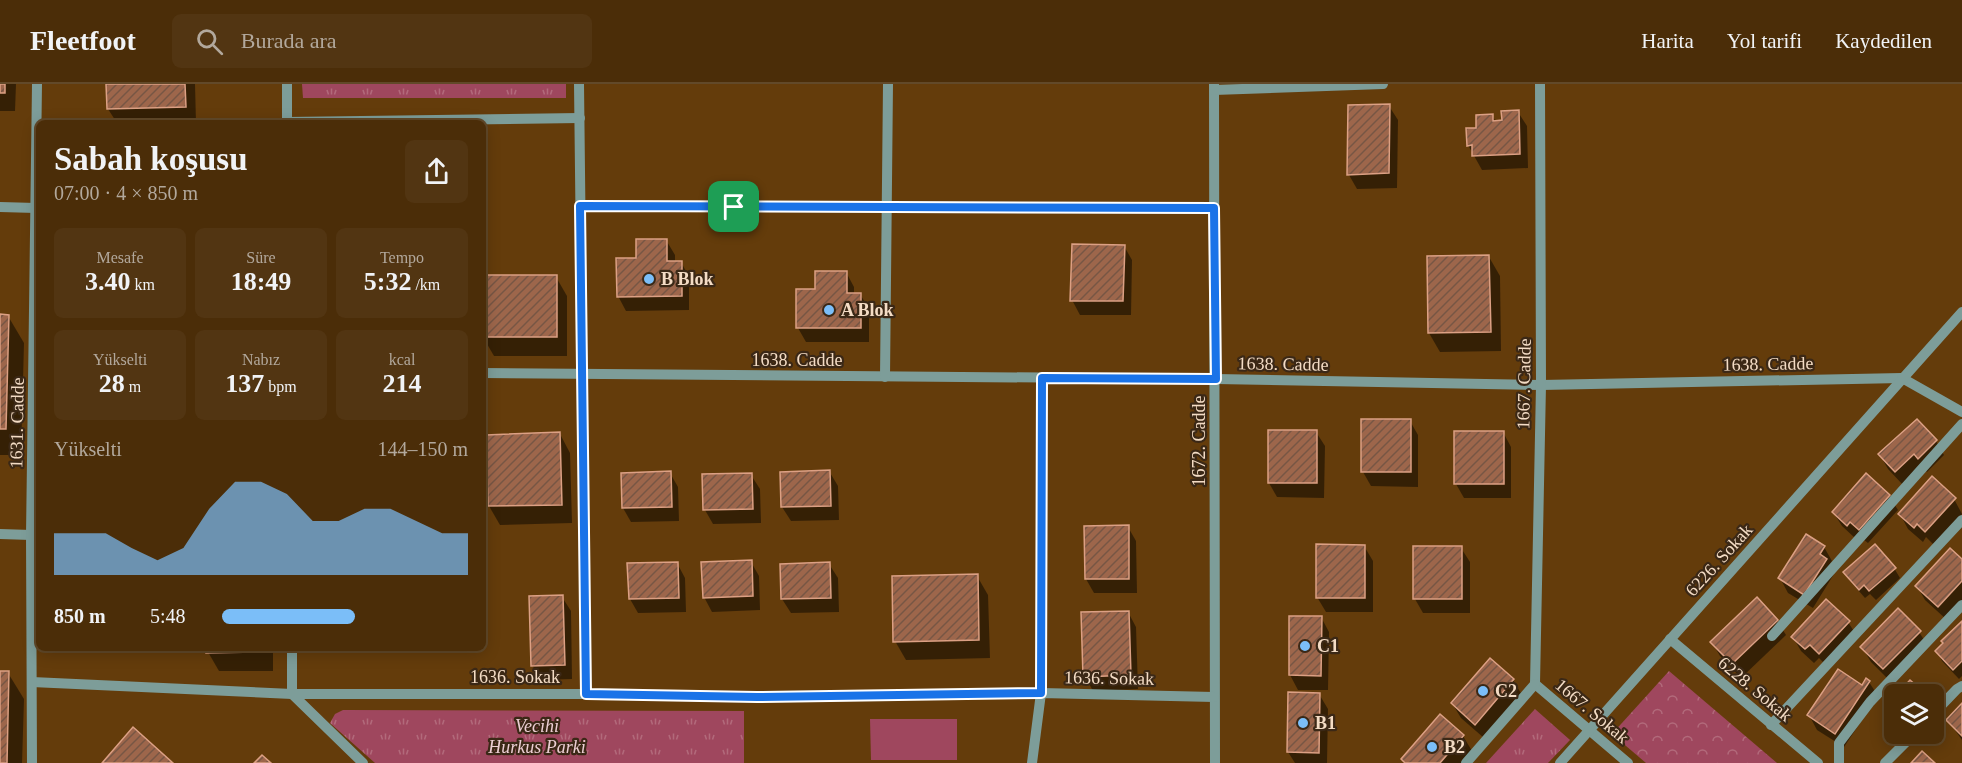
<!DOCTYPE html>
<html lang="tr">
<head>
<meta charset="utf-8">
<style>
	:root { --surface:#4b2d08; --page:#523512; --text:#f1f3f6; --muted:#b2a89c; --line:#624929; --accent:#7bbef8 }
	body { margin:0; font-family:"Times New Roman",serif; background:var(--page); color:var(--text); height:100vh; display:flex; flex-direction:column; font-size:22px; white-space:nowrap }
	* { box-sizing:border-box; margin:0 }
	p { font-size:20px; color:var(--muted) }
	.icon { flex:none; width:33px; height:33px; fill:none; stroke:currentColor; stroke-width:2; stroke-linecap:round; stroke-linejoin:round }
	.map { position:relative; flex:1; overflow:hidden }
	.sheet { position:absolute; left:36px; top:36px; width:450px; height:531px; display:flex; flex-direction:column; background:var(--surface); border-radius:9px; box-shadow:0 3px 15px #0003,0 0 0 2px var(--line) }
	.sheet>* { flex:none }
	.tools { position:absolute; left:1884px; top:600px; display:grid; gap:12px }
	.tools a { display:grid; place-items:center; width:60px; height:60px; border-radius:9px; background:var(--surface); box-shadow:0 3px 15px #0003,0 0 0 2px var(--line); font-size:30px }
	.pin { position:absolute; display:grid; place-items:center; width:51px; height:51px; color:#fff; margin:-26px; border-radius:12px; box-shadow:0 3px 9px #0006 }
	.round { display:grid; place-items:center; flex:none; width:63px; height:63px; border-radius:9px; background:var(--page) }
	.headline { display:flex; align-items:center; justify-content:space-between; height:102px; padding:0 18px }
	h1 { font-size:33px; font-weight:700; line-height:45px }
	.metrics { display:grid; grid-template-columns:repeat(3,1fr); gap:9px; height:102px; padding:6px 18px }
	.metrics div { display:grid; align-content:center; border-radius:9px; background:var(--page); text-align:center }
	.metrics b { font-size:26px; font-weight:700 }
	.metrics small { font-size:16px; font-weight:400 }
	.metrics p { font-size:16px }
	.chart { height:168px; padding:12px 18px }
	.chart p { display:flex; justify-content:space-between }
	.chart svg { width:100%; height:108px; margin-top:6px; fill:var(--accent); opacity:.7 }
	ul { padding:0 18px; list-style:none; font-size:20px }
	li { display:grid; grid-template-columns:96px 72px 1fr; align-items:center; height:45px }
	li i { height:15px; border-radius:8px; background:var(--accent) }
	header { display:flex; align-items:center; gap:36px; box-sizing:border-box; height:84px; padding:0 30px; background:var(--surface); border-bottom:2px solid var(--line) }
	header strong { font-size:28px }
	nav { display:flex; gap:33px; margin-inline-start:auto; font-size:21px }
	.search { width:420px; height:54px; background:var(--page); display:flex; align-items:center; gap:15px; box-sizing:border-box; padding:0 21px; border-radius:9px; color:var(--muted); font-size:22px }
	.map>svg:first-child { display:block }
</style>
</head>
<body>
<header>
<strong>Fleetfoot</strong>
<div class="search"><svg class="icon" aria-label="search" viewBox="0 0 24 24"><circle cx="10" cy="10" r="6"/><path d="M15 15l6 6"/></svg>Burada ara</div>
<nav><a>Harita</a><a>Yol tarifi</a><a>Kaydedilen</a></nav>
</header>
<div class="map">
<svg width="1962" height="679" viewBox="0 0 1962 679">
	<defs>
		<pattern id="forest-crowns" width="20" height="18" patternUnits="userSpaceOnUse" patternTransform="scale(1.5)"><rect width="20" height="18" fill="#9f475e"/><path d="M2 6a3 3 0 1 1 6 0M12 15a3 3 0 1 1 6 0" fill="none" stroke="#b26a7b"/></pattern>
		<pattern id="park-tufts" width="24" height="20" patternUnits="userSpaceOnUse" patternTransform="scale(1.5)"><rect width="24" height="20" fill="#9f475e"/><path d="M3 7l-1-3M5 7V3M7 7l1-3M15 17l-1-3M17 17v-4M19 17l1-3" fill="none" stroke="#b26a7b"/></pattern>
		<pattern id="building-hatch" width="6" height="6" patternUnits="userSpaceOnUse" patternTransform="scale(1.5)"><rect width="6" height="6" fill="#9d664b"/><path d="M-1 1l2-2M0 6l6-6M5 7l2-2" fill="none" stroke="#775644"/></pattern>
	</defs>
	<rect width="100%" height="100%" fill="#643c0b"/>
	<!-- forest -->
	<polygon fill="url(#forest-crowns)" points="1669,587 1777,679 1646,679 1612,650"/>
	<!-- park -->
	<g fill="url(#park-tufts)">
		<polygon points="302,0 566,0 566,14 303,14"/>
		<polygon points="1535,625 1570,656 1548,679 1486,679"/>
		<polygon points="343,626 744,627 744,679 375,679 330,639 335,630"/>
	</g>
	<!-- pitch -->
	<polygon fill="#9f475e" points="870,635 957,635 957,676 871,676"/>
	<!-- shadow -->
	<g fill="#0007">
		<polygon points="0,0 16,0 15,27 0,27"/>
		<polygon points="108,0 195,0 196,39 117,39 108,25"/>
		<polygon points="1389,22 1398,36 1397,104 1357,105 1349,91"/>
		<polygon points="1518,28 1527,42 1528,84 1482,86 1468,61 1478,45 1492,31 1496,38 1503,38"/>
		<polygon points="666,156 675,171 675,178 681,178 689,193 689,226 626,227 618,212 637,175"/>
		<polygon points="1124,162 1132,176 1131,231 1080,231 1072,216"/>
		<polygon points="1489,173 1500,192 1501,267 1440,268 1429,249"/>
		<polygon points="846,188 854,203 854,210 860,210 869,225 869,258 806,258 798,244 817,207"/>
		<polygon points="556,193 567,212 567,272 494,272 483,253"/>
		<polygon points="0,232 8,232 24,259 21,371 0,371"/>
		<polygon points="1410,337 1418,351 1418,403 1371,402 1363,388"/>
		<polygon points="1316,348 1325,362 1324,414 1277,413 1269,399"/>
		<polygon points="1503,348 1511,363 1511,414 1464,414 1456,400"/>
		<polygon points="560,350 570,369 572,439 500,441 489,422"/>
		<polygon points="1936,357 1944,371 1927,388 1923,384 1904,402 1888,385 1880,371"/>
		<polygon points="829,387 838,402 839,436 791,437 782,423"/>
		<polygon points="670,389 678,403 679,437 631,438 623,424"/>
		<polygon points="751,391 760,405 761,439 713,440 705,426"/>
		<polygon points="1867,391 1889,412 1898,426 1868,459 1859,452 1856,455 1842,442 1833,428"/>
		<polygon points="1954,415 1962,430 1934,461 1926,453 1923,458 1908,445 1900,430"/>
		<polygon points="1128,443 1136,457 1137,509 1094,509 1086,495"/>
		<polygon points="1364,462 1373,477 1373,528 1326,528 1317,513"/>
		<polygon points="1824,463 1832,477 1829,481 1834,490 1813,524 1788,509 1780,494"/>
		<polygon points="1461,464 1470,478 1470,529 1423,529 1415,515"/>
		<polygon points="1962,477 1962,520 1947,536 1925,516 1917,502"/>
		<polygon points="751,478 759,492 760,526 712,528 704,513"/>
		<polygon points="677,479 685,494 686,528 638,529 630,515"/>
		<polygon points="829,480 838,494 839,528 791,529 782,515 782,481"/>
		<polygon points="1894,484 1900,494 1876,516 1870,510 1865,514 1851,498 1845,489"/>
		<polygon points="977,492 988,511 990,574 906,576 895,557"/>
		<polygon points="562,513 571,527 572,595 541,596 532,581"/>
		<polygon points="1757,515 1777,537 1786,551 1741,594 1720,572 1712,558"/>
		<polygon points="1128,528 1136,543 1138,605 1093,607 1085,592"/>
		<polygon points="1291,533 1321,533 1329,548 1328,606 1298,606 1290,591"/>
		<polygon points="1848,538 1857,552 1828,583 1819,574 1814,579 1801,567 1793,553"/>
		<polygon points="1962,539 1962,592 1959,595 1942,577 1937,567"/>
		<polygon points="1919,548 1928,562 1892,599 1871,578 1862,563"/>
		<polygon points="208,564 273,564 273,587 219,587 208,568"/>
		<polygon points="1490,576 1513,596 1522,611 1484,654 1461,634 1452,619"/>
		<polygon points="0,589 8,589 24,615 22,679 0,679"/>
		<polygon points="1869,598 1878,612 1844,663 1817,646 1809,631"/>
		<polygon points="1319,610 1328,625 1327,679 1295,679 1288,668"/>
		<polygon points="1894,616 1894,639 1885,626"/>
		<polygon points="1962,622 1962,656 1948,636"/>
		<polygon points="1440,632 1463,652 1472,667 1461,679 1404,679 1402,675"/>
	</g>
	<!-- building -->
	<g fill="url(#building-hatch)" stroke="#dca084" stroke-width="1.5">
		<rect x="0" y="0" width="5" height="9"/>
		<polygon points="106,0 185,0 186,23 107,25"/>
		<polygon points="1390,20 1389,89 1347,91 1348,21"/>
		<polygon points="1519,26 1520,70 1472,72 1472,61 1467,62 1466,44 1476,44 1476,31 1493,30 1493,37 1502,36 1501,27"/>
		<polygon points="636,155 667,155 667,177 682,177 682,212 617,213 616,174 636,174"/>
		<polygon points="1072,160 1125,161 1123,217 1070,217"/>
		<polygon points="1489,171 1491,248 1428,249 1427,172"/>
		<polygon points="815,187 847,187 847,209 861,209 861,244 796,244 796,205 815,205"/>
		<rect x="483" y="191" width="74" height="62"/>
		<polygon points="0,230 9,231 6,345 0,345"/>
		<rect x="1361" y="335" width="50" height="53"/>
		<polygon points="1917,335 1937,356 1918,375 1914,370 1895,388 1878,370"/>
		<rect x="1268" y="346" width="49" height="53"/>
		<rect x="1454" y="347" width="50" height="53"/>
		<polygon points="560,348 562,421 488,422 486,351"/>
		<polygon points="830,386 831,422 781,423 780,388"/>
		<polygon points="671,387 672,423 622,424 621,389"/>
		<polygon points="752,389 753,425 703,426 702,390"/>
		<polygon points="1866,389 1890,411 1859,446 1850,438 1847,442 1832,428"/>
		<polygon points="1932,392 1956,414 1925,448 1917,440 1914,444 1898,430"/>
		<polygon points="1129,441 1129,495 1085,495 1084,442"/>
		<polygon points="1806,450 1825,462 1820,470 1827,475 1804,511 1778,494"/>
		<polygon points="1316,460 1365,461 1365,514 1316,514"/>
		<polygon points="1875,460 1896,484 1869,507 1864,501 1859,506 1843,488"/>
		<rect x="1413" y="462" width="49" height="53"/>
		<polygon points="1950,464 1962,475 1962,497 1938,523 1915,502"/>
		<polygon points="752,476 753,512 703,514 701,478"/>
		<polygon points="678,478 679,514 629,515 627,479"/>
		<polygon points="830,478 831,514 781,515 780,480"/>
		<polygon points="978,490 979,556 893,558 892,492"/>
		<polygon points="563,511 565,581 531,582 529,512"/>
		<polygon points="1757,513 1778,536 1732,580 1710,558"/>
		<polygon points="1826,515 1850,537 1819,570 1810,561 1805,565 1791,553"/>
		<polygon points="1898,524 1921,547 1883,585 1860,563"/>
		<polygon points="1129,527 1131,591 1083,593 1081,528"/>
		<polygon points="1289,532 1322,532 1321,592 1289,591"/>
		<polygon points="1962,537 1962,577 1953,586 1935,567 1943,559 1941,557"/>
		<polygon points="206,564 263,564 263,568 206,569"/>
		<polygon points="1490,574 1514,595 1475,641 1451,619"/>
		<polygon points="1838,585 1862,601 1866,594 1870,597 1835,650 1807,631"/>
		<polygon points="0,587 9,587 7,679 0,679"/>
		<polygon points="1910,596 1926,610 1897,610"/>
		<polygon points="1288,608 1320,609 1319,669 1287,668"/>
		<polygon points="1894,614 1894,636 1883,626"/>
		<polygon points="1962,619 1962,652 1946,636"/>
		<polygon points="1440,630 1464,651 1440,679 1405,679 1401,675"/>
		<polygon points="133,643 173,679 102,679"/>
		<polygon points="1922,667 1935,679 1911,679"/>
		<polygon points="262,671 271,679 254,679"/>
	</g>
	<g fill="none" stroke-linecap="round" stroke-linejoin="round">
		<!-- minor -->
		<g stroke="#7d9d99" stroke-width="10">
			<polyline points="287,0 287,39"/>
			<polyline points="579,0 586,610"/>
			<polyline points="1214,0 1215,679"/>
			<polyline points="1214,6 1383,0"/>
			<polyline points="287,38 580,34"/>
			<polyline points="580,122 1214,124"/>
			<polyline points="0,123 36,124"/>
			<polyline points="483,289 1216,295 1541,301 1902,294"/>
			<polyline points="885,293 888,0"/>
			<polyline points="1902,294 1962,328"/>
			<polyline points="0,450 31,451"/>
			<polyline points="1772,552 1962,340"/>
			<polyline points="1670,555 1818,679"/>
			<polyline points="292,564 292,610 363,679"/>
			<polyline points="32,598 292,610 586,610 757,613 1041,609 1214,613"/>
			<polyline points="1535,600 1541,301 1540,0"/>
			<polyline points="1535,600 1628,679"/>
			<polyline points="1934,629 1957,605 1962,602"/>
			<polyline points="1771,641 1962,436"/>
			<polyline points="32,679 31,451 37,0"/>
			<polyline points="1032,679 1041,609 1042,294"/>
			<polyline points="1466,679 1535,600"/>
			<polyline points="1560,679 1962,228"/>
			<polyline points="1839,679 1839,659 1870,618 1962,521"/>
			<polyline points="1885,679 1914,650"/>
		</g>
	</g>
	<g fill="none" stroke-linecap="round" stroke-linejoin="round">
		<defs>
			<polygon id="route" points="580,122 1214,124 1216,295 1042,294 1041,609 757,613 586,610"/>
		</defs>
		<!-- route casing -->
		<use href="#route" stroke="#fff" stroke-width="12"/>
		<!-- route -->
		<use href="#route" stroke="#1a73e8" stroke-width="8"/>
	</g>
	<!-- markers -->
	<g fill="#7bbef8" stroke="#3b2816" stroke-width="2">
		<circle cx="649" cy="195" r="6"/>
		<circle cx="829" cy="226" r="6"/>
		<circle cx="1305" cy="562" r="6"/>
		<circle cx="1483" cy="607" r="6"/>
		<circle cx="1303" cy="639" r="6"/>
		<circle cx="1432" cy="663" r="6"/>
	</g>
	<g text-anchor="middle" stroke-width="4.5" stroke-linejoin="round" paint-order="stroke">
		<!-- poi labels -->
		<g font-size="18" font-weight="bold" fill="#f4dcc5" stroke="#3b2816" text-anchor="start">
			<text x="661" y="201">B Blok</text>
			<text x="841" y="232">A Blok</text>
			<text x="1317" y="568">C1</text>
			<text x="1495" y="613">C2</text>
			<text x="1315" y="645">B1</text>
			<text x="1444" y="669">B2</text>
		</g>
		<!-- street labels -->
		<g font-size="18" fill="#f4dcc5" stroke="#3b2816">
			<text x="797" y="282">1638. Cadde</text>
			<text transform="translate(1283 280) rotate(1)" y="6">1638. Cadde</text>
			<text transform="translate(1768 280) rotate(-1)" y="6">1638. Cadde</text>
			<text transform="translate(1524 300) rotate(-89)" y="6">1667. Cadde</text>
			<text transform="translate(17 339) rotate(-89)" y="6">1631. Cadde</text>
			<text transform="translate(1199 357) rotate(-90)" y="6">1672. Cadde</text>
			<text transform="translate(1719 476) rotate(-48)" y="6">6226. Sokak</text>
			<text x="515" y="599">1636. Sokak</text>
			<text transform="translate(1109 594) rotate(1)" y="6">1636. Sokak</text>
			<text transform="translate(1755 605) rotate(40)" y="6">6228. Sokak</text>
			<text transform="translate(1592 627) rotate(40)" y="6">1667. Sokak</text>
		</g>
		<!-- park labels -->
		<g font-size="18" font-style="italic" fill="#ecced3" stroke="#3b2816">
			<text x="537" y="648">Vecihi<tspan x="537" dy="21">Hurkus Parki</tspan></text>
		</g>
	</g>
</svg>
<div class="tools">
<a><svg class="icon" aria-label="layers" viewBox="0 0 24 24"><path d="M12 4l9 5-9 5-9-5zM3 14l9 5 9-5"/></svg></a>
</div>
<div class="pin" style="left:734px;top:123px;background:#1e9e55"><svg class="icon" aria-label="arrive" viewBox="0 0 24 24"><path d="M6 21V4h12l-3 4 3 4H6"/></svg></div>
<section class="sheet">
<div class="headline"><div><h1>Sabah koşusu</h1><p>07:00 · 4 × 850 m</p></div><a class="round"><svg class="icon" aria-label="share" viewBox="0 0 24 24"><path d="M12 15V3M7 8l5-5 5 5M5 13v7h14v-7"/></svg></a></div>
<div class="metrics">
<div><p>Mesafe</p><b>3.40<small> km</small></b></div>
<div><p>Süre</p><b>18:49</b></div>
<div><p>Tempo</p><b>5:32<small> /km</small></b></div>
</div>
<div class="metrics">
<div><p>Yükselti</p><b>28<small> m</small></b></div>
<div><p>Nabız</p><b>137<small> bpm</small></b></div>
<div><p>kcal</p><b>214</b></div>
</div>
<div class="chart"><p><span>Yükselti</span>144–150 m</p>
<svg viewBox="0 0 160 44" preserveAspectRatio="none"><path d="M0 44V27L10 27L20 27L30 33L40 38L50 33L60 17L70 6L80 6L90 11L100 22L110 22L120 17L130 17L140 22L150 27L160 27V44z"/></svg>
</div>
<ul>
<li><b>850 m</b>5:48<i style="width:54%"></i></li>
</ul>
</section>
</div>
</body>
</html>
